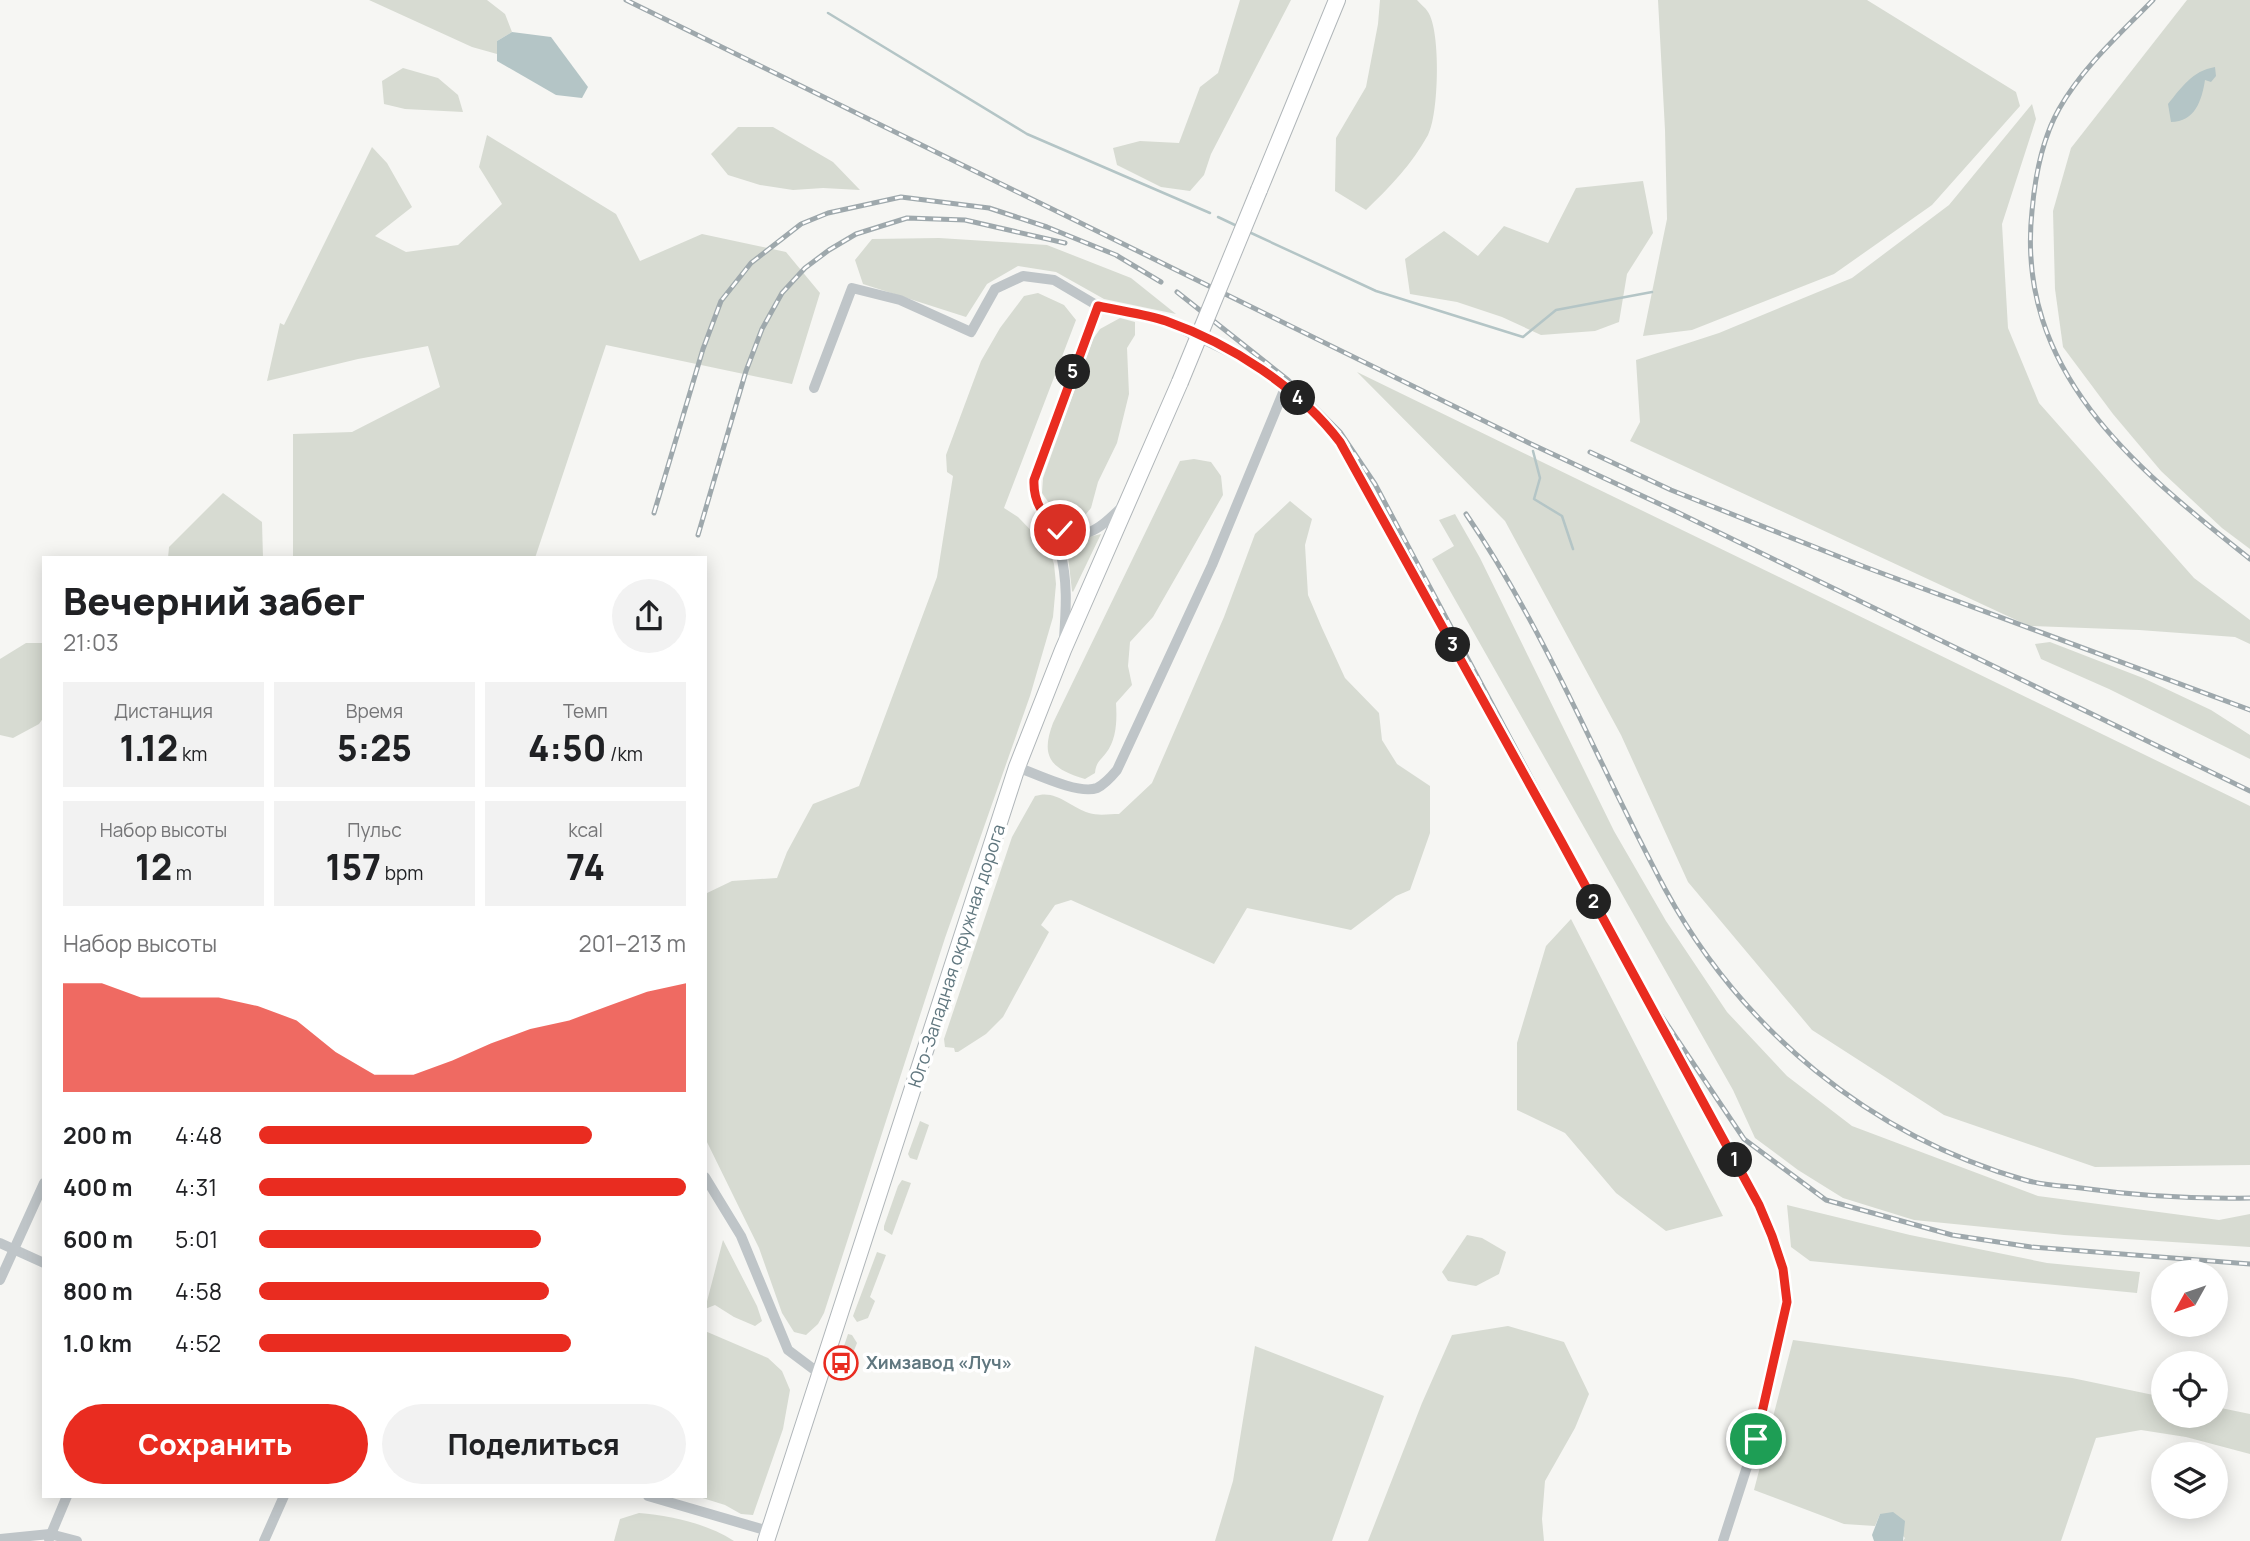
<!DOCTYPE html>
<html lang="ru">
<head>
<meta charset="utf-8">
<style>
	:root { --surface:#fff; --page:#f2f2f2; --text:#202124; --muted:#757577; --accent:#e92c20 }
	body { margin:0; font-family:Manrope,sans-serif; background:var(--page); color:var(--text); height:100vh; display:flex; flex-direction:column; font-size:26px; white-space:nowrap }
	* { box-sizing:border-box; margin:0 }
	p { font-size:23px; color:var(--muted) }
	.icon { flex:none; width:38px; height:38px; fill:none; stroke:currentColor; stroke-width:2; stroke-linecap:round; stroke-linejoin:round }
	.map { position:relative; flex:1; overflow:hidden }
	.drawer { position:absolute; left:42px; top:556px; width:665px; height:942px; display:flex; flex-direction:column; background:var(--surface); border-radius:0px; box-shadow:0 4px 18px #0003 }
	.drawer>* { flex:none }
	.needle { width:46px; rotate:230deg }
	.controls { position:absolute; left:2151px; top:1260px; display:grid; gap:14px }
	.controls a { display:grid; place-items:center; width:77px; height:77px; border-radius:50%; background:var(--surface); box-shadow:0 4px 18px #0003; font-size:35px }
	.pin { position:absolute; display:grid; place-items:center; width:60px; height:60px; color:#fff; margin:-30px; border:4px solid #fff; border-radius:50%; box-shadow:0 2px 7px #0007 }
	.km { position:absolute; width:35px; height:35px; margin:-18px; border-radius:50%; background:#222; color:#fff; font-size:19px; line-height:35px; text-align:center }
	.round { display:grid; place-items:center; flex:none; width:74px; height:74px; border-radius:37px; background:var(--page) }
	.headline { display:flex; align-items:center; justify-content:space-between; height:119px; padding:0 21px }
	h1 { font-size:38px; font-weight:800; line-height:52px }
	.stats { display:grid; grid-template-columns:repeat(3,1fr); gap:10px; height:119px; padding:7px 21px }
	.stats div { display:grid; align-content:center; border-radius:0px; background:var(--page); text-align:center }
	.stats b { font-size:35px; font-weight:800 }
	.stats small { font-size:19px; font-weight:400 }
	.stats p { font-size:19px }
	.chart { height:196px; padding:14px 21px }
	.chart p { display:flex; justify-content:space-between }
	.chart svg { width:100%; height:126px; margin-top:7px; fill:var(--accent); opacity:.7 }
	.primary-button { display:flex; gap:14px; margin-top:auto; padding:14px 21px }
	.primary-button a { flex:1; height:80px; border-radius:42px; background:var(--accent); color:#fff; font-size:28px; font-weight:800; line-height:80px; text-align:center }
	.primary-button a+a { background:var(--page); color:var(--text) }
	ul { padding:0 21px; list-style:none; font-size:23px }
	li { display:grid; grid-template-columns:112px 84px 1fr; align-items:center; height:52px }
	li i { height:18px; border-radius:9px; background:var(--accent) }
	.map>svg:first-child { display:block }
</style>
</head>
<body>
<div class="map">
<svg width="2250" height="1541" viewBox="0 0 2250 1541">
	<rect width="100%" height="100%" fill="#f6f6f3"/>
	<!-- green -->
	<g fill="#d7dbd2">
		<polygon points="369,0 487,0 505,14 512,32 497,41 497,54 472,47"/>
		<polygon points="1240,0 1291,0 1211,154 1204,175 1190,191 1161,187 1117,165 1113,148 1140,141 1179,143 1200,87 1218,73"/>
		<path d="M1380,0H1417C1420,4 1425,7 1428,12C1441,31 1439,115 1428,135C1412,164 1390,187 1366,210L1335,191L1336,138L1366,87L1378,24Z"/>
		<polygon points="1658,0 1867,0 2016,92 2020,106 1932,205 1834,274 1692,330 1643,336 1667,219 1665,130"/>
		<polygon points="2187,0 2250,0 2250,549 2222,528 2161,471 2113,414 2063,347 2055,289 2053,211 2071,148"/>
		<polygon points="403,68 438,78 458,95 463,112 405,109 384,104 382,81"/>
		<polygon points="2032,104 2036,119 2002,224 2008,328 2039,403 2194,578 2250,620 2250,644 2235,637 2139,630 2029,626 1630,441 1640,422 1636,360 1719,333 1852,278 1949,205"/>
		<polygon points="738,127 773,127 833,162 860,190 823,188 793,190 760,185 728,175 711,154"/>
		<polygon points="487,135 616,214 640,261 702,234 786,252 820,293 792,384 606,345 535,558 293,558 293,434 352,432 440,387 428,346 358,359 267,381 280,323 284,325 372,147 387,163 412,207 375,236 406,252 458,245 502,204 479,167"/>
		<polygon points="1643,181 1653,233 1627,274 1619,322 1595,331 1541,335 1502,317 1457,302 1410,294 1405,259 1444,231 1478,256 1504,226 1548,243 1576,188"/>
		<polygon points="939,238 1047,245 1131,278 1176,314 1104,299 1056,272 1018,266 987,284 966,317 863,284 855,260 872,239"/>
		<polygon points="1038,293 1064,305 1076,320 1004,508 1018,517 1049,549 1054,564 1056,584 1053,617 1030,696 945,938 824,1313 818,1324 806,1335 794,1332 782,1313 759,1248 705,1138 705,894 732,881 777,878 787,852 813,804 859,786 937,577 953,476 947,472 946,455 981,361 1000,328 1024,296"/>
		<path d="M1120,318L1135,322V335L1127,348L1129,394L1117,443L1098,482L1091,508L1081,520C1061,521 1052,508 1042,493L1043,478L1093,339L1100,329Z"/>
		<polygon points="1357,372 2250,806 2250,1165 2095,1167 1944,1115 1812,1030 1688,882 1621,735 1505,521"/>
		<path d="M1194,459L1211,462L1221,476L1223,495L1153,617L1130,642L1128,666L1132,685L1116,703C1117,719 1117,739 1106,753C1100,761 1096,762 1095,773L1085,779C1051,769 1040,757 1053,723L1180,461Z"/>
		<polygon points="223,493 262,522 263,558 168,558 169,547"/>
		<path d="M1290,501L1312,519L1305,545L1308,595L1322,628L1345,678L1379,713L1382,740L1397,764L1430,786V833L1410,890L1396,896L1351,930L1247,908L1214,964L1071,900L1055,905L1041,925L1049,932L1003,1017L986,1034L958,1052H955L954,1048L945,1047L944,1039L1012,837L1035,796C1056,789 1070,807 1089,813C1098,816 1110,814 1119,814L1152,783L1224,617L1255,534Z"/>
		<polygon points="1455,514 1480,558 1614,831 1666,921 1727,1012 1787,1076 1852,1126 2038,1196 2219,1220 2250,1214 2250,1247 2064,1235 1914,1220 1843,1198 1798,1170 1755,1138 1733,1090 1432,559 1454,546 1439,520"/>
		<polygon points="1101,534 1073,592 1072,591 1068,556 1063,536 1080,539"/>
		<polygon points="2050,642 2143,678 2211,710 2250,735 2250,759 2109,689 2041,659 2035,644"/>
		<polygon points="26,643 44,643 44,717 39,724 13,738 0,735 0,659"/>
		<polygon points="1571,919 1723,1216 1666,1231 1616,1193 1565,1133 1517,1110 1517,1043 1546,946"/>
		<polygon points="920,1121 929,1125 917,1160 910,1158 908,1154"/>
		<polygon points="902,1180 911,1183 892,1235 884,1230 884,1226 898,1186"/>
		<polygon points="1787,1205 1910,1235 2047,1263 2140,1272 2137,1293 1810,1261 1791,1247"/>
		<polygon points="1467,1235 1482,1238 1506,1252 1499,1274 1476,1286 1448,1281 1442,1272"/>
		<polygon points="723,1240 757,1306 762,1321 755,1326 734,1317 715,1305 705,1309"/>
		<polygon points="877,1252 886,1255 870,1297 875,1301 868,1318 857,1322 853,1316"/>
		<polygon points="1508,1326 1564,1342 1589,1394 1575,1428 1545,1481 1542,1519 1544,1541 1368,1541 1422,1403 1452,1335"/>
		<polygon points="705,1331 768,1358 782,1371 790,1390 783,1429 753,1515 741,1514 725,1505 696,1496 705,1496"/>
		<polygon points="848,1334 852,1335 857,1343 844,1375 839,1377 834,1376"/>
		<polygon points="1793,1340 2072,1378 2163,1397 2163,1416 2216,1416 2216,1407 2250,1414 2250,1454 2186,1437 2141,1430 2096,1438 2061,1541 1903,1541 1905,1538 1880,1514 1875,1526 1844,1524 1754,1490"/>
		<polygon points="1255,1346 1384,1396 1332,1541 1215,1541 1233,1481"/>
		<path d="M639,1513C672,1516 706,1523 734,1541H614L620,1519Z"/>
	</g>
	<!-- water -->
	<g fill="#b4c5c6">
		<polygon points="512,32 551,37 588,87 582,98 556,95 497,61 497,41"/>
		<path d="M2215,67L2216,76L2211,82L2205,80C2202,100 2195,122 2171,122L2168,104C2182,87 2192,71 2215,67Z"/>
		<polygon points="1893,1512 1905,1521 1903,1541 1874,1541 1872,1535 1880,1514"/>
	</g>
	<g fill="none" stroke-linecap="round" stroke-linejoin="round">
		<!-- stream -->
		<g stroke="#b4c5c6" stroke-width="2.5">
			<polyline points="828,13 1027,134 1210,213"/>
			<polyline points="1218,217 1237,226"/>
			<polyline points="1249,232 1376,291 1523,337 1556,310 1652,292"/>
			<polyline points="1533,451 1540,478 1534,499 1562,516 1573,549"/>
		</g>
		<defs>
			<g id="highway">
				<polyline points="1259,190 1337,0"/>
				<polyline points="766,1541 1017,767 1063,650 1180,382"/>
			</g>
		</defs>
		<!-- highway casing -->
		<use href="#highway" stroke="#b0b6b9" stroke-width="18"/>
		<!-- minor -->
		<g stroke="#bfc5c8" stroke-width="10">
			<polyline points="814,388 852,288 900,300 971,332 995,289 1023,276 1054,280 1098,306 1165,321 1246,360 1285,388 1323,420 1354,465 1759,1205 1772,1236 1783,1269 1787,1302 1756,1439 1723,1541"/>
			<path d="M1050,522C1082,546 1098,530 1122,507"/>
			<path d="M1064,639C1066,609 1068,581 1060,551C1053,526 1032,507 1034,480L1098,306"/>
			<path d="M1017,767C1036,774 1079,795 1097,788C1105,784 1112,776 1117,770L1212,565L1285,388"/>
			<polyline points="705,1177 741,1236 788,1350 820,1374"/>
			<polyline points="0,1243 44,1263"/>
			<polyline points="0,1280 44,1183"/>
			<polyline points="648,1496 768,1531"/>
			<polyline points="0,1539 50,1534 77,1541"/>
			<polyline points="49,1539 67,1496"/>
			<polyline points="264,1541 284,1496"/>
		</g>
		<!-- highway -->
		<use href="#highway" stroke="#fff" stroke-width="16"/>
		<defs>
			<g id="rail">
				<polyline points="626,0 1529,443 1679,513 2250,791"/>
				<path d="M2153,0C2120,34 2083,67 2059,109C2042,139 2035,177 2032,211C2015,373 2136,468 2250,559"/>
				<polyline points="1177,292 1288,380 1340,432 1375,484 1644,990 1744,1139 1826,1200 1952,1235 2031,1247 2250,1264"/>
				<polyline points="1590,452 1671,490 1865,567 2250,710"/>
				<polyline points="654,513 703,349 721,301 751,263 801,224 828,213 901,197 989,208 1047,227 1116,255 1161,282"/>
				<path d="M1466,514C1546,631 1598,764 1665,889C1741,1029 1870,1136 2025,1180C2042,1185 2062,1186 2081,1188C2137,1196 2193,1199 2250,1198"/>
				<polyline points="698,535 746,371 762,329 782,293 805,268 829,250 856,234 907,218 965,220 1065,243"/>
			</g>
		</defs>
		<!-- rail casing -->
		<use href="#rail" stroke="#9ea8ac" stroke-width="5"/>
		<!-- rail -->
		<use href="#rail" stroke="#fff" stroke-width="2.5" stroke-dasharray="8" stroke-linecap="butt"/>
		<defs>
			<polyline id="highway-bridge" points="1180,382 1259,190"/>
		</defs>
		<!-- highway-bridge casing -->
		<use href="#highway-bridge" stroke="#b0b6b9" stroke-width="18" stroke-linecap="butt"/>
		<!-- highway-bridge -->
		<use href="#highway-bridge" stroke="#fff" stroke-width="16"/>
	</g>
	<g fill="none" stroke-linecap="round" stroke-linejoin="round">
		<defs>
			<path id="route" d="M1060,530C1043,517 1033,502 1034,480L1098,306C1120,311 1145,314 1166,321C1231,344 1298,387 1340,442L1561,841L1759,1205L1772,1236L1783,1269L1787,1302L1756,1439"/>
		</defs>
		<!-- route casing -->
		<use href="#route" stroke="#fff" stroke-width="14"/>
		<!-- route -->
		<use href="#route" stroke="#e92c20" stroke-width="9"/>
	</g>
	<!-- icons -->
	<defs>
		<symbol id="bus-ring" viewBox="-11 -11 22 22"><circle r="9.5" fill="#fff" stroke="#e92c20" stroke-width="1.5"/><path d="M-5-6H5V4H4V6H2V4H-2V6H-4V4H-5ZM-3.5-4V0h7V-4ZM-3.5 1.2v1.5H-2V1.2ZM2 1.2v1.5H3.5V1.2Z" fill="#e92c20"/></symbol>
	</defs>
	<g fill-rule="evenodd">
		<use href="#bus-ring" x="822" y="1344" width="38" height="38"/>
	</g>
	<g text-anchor="middle" stroke-width="7" stroke-linejoin="round" paint-order="stroke">
		<!-- street labels -->
		<g font-size="18" fill="#60777f" stroke="#fff">
			<text transform="translate(957 956) rotate(-72)" y="6">Юго-Западная окружная дорога</text>
		</g>
		<!-- poi labels -->
		<g font-size="18" font-weight="bold" fill="#60777f" stroke="#fff" text-anchor="start">
			<text x="866" y="1369">Химзавод «Луч»</text>
		</g>
	</g>
</svg>
<div class="controls">
<a><svg class="needle" viewBox="-14 -14 28 28"><path d="M0-13l5 13h-10z" fill="#e53935"/><path d="M0 13l5-13h-10z" fill="#757577"/></svg></a>
<a><svg class="icon" aria-label="locate" viewBox="0 0 24 24"><circle cx="12" cy="12" r="6"/><path d="M12 2v4M12 18v4M2 12h4M18 12h4"/></svg></a>
<a><svg class="icon" aria-label="layers" viewBox="0 0 24 24"><path d="M12 4l9 5-9 5-9-5zM3 14l9 5 9-5"/></svg></a>
</div>
<div class="pin" style="left:1756px;top:1439px;background:#1e9e55"><svg class="icon" aria-label="arrive" viewBox="0 0 24 24"><path d="M6 21V4h12l-3 4 3 4H6"/></svg></div>
<div class="pin" style="left:1060px;top:530px;background:#d93025"><svg class="icon" aria-label="check" viewBox="0 0 24 24"><path d="M5 12l5 5 9-10"/></svg></div>
<b class="km" style="left:1735px;top:1160px">1</b>
<b class="km" style="left:1594px;top:902px">2</b>
<b class="km" style="left:1453px;top:645px">3</b>
<b class="km" style="left:1298px;top:398px">4</b>
<b class="km" style="left:1073px;top:372px">5</b>
<section class="drawer">
<div class="headline"><div><h1>Вечерний забег</h1><p>21:03</p></div><a class="round"><svg class="icon" aria-label="share" viewBox="0 0 24 24"><path d="M12 15V3M7 8l5-5 5 5M5 13v7h14v-7"/></svg></a></div>
<div class="stats">
<div><p>Дистанция</p><b>1.12<small> km</small></b></div>
<div><p>Время</p><b>5:25</b></div>
<div><p>Темп</p><b>4:50<small> /km</small></b></div>
</div>
<div class="stats">
<div><p>Набор высоты</p><b>12<small> m</small></b></div>
<div><p>Пульс</p><b>157<small> bpm</small></b></div>
<div><p>kcal</p><b>74</b></div>
</div>
<div class="chart"><p><span>Набор высоты</span>201–213 m</p>
<svg viewBox="0 0 160 44" preserveAspectRatio="none"><path d="M0 44V6L10 6L20 11L30 11L40 11L50 14L60 19L70 30L80 38L90 38L100 33L110 27L120 22L130 19L140 14L150 9L160 6V44z"/></svg>
</div>
<ul>
<li><b>200 m</b>4:48<i style="width:78%"></i></li>
<li><b>400 m</b>4:31<i style="width:100%"></i></li>
<li><b>600 m</b>5:01<i style="width:66%"></i></li>
<li><b>800 m</b>4:58<i style="width:68%"></i></li>
<li><b>1.0 km</b>4:52<i style="width:73%"></i></li>
</ul>
<div class="primary-button"><a>Сохранить</a><a>Поделиться</a></div>
</section>
</div>
</body>
</html>
